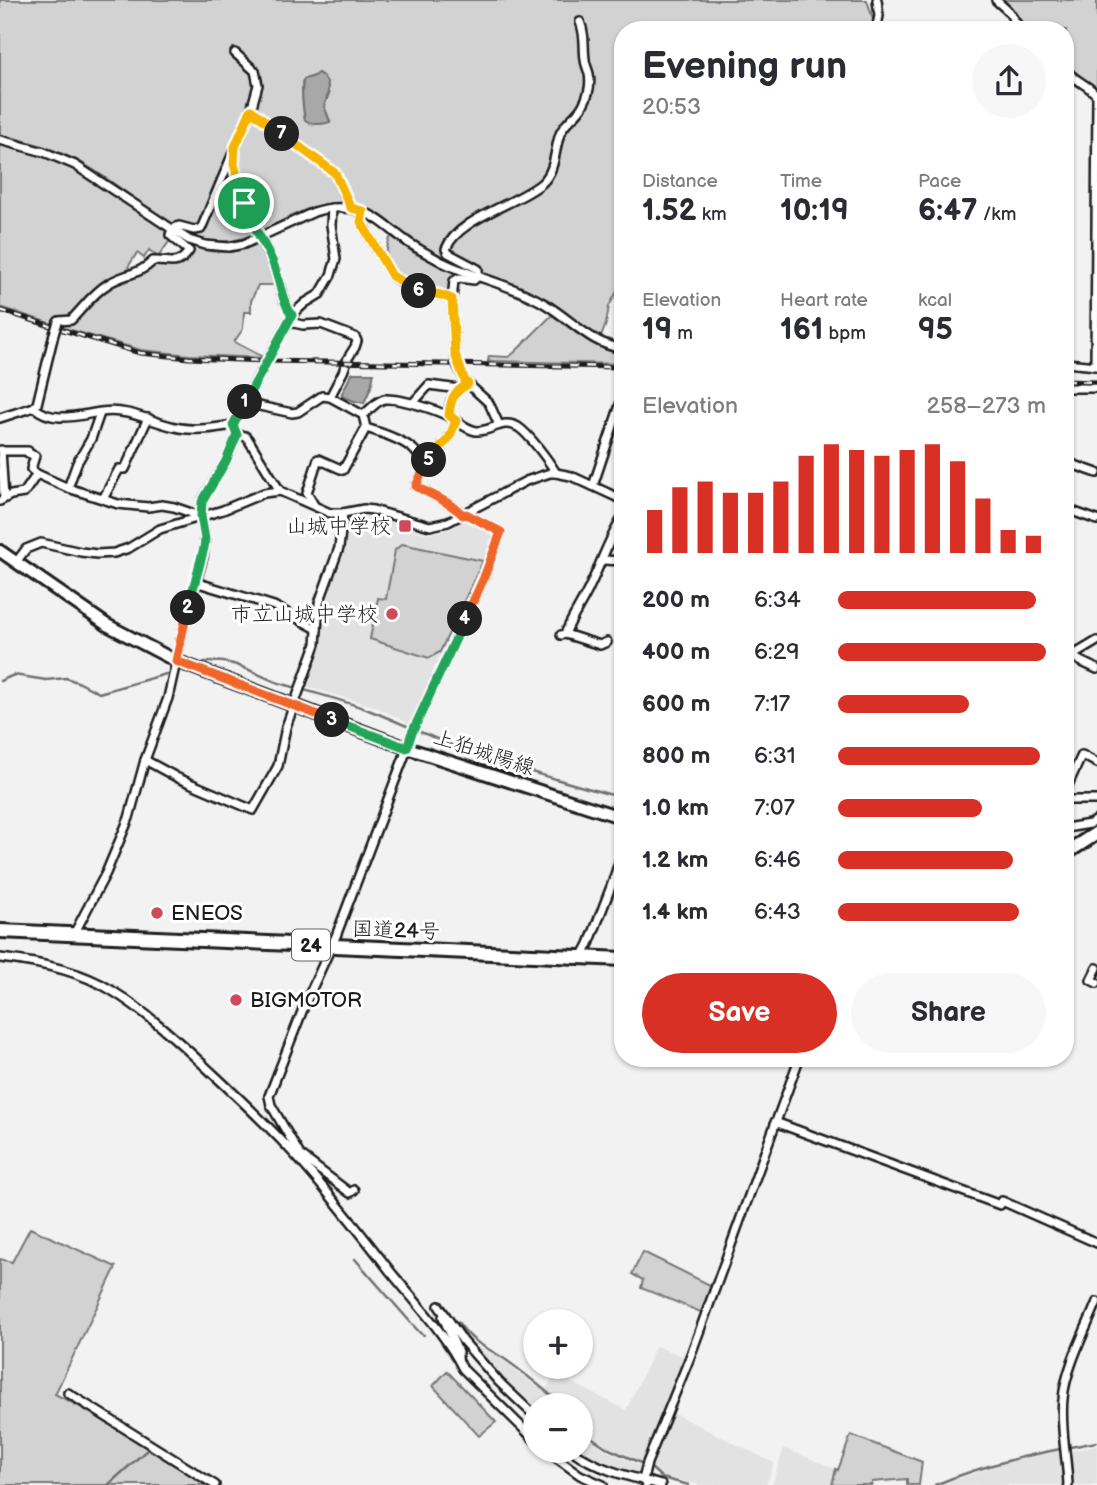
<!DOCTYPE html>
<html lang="en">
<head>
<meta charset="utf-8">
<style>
	:root { --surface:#fff; --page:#f7f7f7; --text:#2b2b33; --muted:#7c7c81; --accent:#d93025 }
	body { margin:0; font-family:"Balsamiq Sans","Klee One",sans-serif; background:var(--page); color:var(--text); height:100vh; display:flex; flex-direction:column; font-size:26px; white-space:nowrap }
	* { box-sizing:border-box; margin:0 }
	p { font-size:23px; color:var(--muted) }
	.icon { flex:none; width:38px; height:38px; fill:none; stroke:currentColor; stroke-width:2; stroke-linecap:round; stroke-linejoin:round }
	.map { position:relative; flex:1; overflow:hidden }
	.side { position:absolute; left:614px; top:21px; width:460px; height:1046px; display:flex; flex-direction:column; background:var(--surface); border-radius:28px; box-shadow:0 2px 5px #0004 }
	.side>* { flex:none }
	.buttons { position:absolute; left:523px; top:1309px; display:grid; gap:14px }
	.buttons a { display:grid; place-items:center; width:70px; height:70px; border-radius:50%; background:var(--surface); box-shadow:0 2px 5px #0004; font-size:35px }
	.pin { position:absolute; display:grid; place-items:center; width:60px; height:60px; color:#fff; margin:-30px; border:4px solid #fff; border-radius:50%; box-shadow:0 2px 7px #0007 }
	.km { position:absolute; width:35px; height:35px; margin:-18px; border-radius:50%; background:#222; color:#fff; font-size:19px; line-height:35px; text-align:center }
	.round { display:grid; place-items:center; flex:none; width:74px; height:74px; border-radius:37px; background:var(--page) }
	.summary { display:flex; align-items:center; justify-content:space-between; height:119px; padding:0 28px }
	h1 { font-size:38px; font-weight:700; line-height:52px }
	.stats { display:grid; grid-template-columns:repeat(3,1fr); gap:10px; height:119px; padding:7px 28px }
	.stats div { display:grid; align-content:center }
	.stats b { font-size:30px; font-weight:700 }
	.stats small { font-size:19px; font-weight:400 }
	.stats p { font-size:19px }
	.chart { height:196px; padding:14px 28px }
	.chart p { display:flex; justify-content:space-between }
	.chart svg { width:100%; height:126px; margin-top:7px; stroke:var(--accent); stroke-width:6 }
	.cta { display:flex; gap:14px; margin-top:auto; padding:14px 28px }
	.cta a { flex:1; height:80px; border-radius:42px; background:var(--accent); color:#fff; font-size:28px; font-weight:700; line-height:80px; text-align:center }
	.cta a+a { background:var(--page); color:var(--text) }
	ul { padding:0 28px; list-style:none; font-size:23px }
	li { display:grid; grid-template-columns:112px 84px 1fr; align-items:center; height:52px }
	li i { height:18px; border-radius:9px; background:var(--accent) }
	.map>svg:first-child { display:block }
</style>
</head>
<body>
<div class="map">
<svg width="1097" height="1485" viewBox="0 0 1097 1485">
	<rect width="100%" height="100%" fill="#f2f2f2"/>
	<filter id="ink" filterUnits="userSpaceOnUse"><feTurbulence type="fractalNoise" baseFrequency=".0143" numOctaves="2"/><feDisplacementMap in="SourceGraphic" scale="14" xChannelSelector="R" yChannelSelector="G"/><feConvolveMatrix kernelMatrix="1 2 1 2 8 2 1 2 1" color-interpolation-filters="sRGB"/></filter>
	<g filter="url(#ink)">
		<!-- built -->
		<g fill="#e2e2e2">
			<polygon points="377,517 405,527 430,534 449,529 465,520 494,534 494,540 480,579 410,724 374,706 305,686 320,644 323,602 345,518"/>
			<polygon points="476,1346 501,1359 561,1405 536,1405 535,1414 502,1380 474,1348"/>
			<polygon points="656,1346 687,1358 645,1463 606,1446 595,1438 581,1421 581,1405 566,1405 546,1389 555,1374 626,1410"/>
			<polygon points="671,1412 774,1463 766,1485 700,1485 662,1476 658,1473 650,1465"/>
			<polygon points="581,1427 589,1437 605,1450 643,1467 641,1474 636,1476 595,1461 578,1451 581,1451"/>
			<polygon points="1097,1446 1097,1485 1072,1485 1069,1451"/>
			<polygon points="784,1448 836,1469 832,1485 772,1485"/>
			<polygon points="1062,1450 1064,1485 940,1485 1001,1464"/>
		</g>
		<!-- green -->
		<g fill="#d2d2d2" stroke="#777" stroke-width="2" fill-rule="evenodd">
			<path d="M0,0H867L875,26L873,30H623V281L609,306L606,324L601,337C576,327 559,304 534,293C502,277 467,270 436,253C428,249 420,244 413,239C390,224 372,204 343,203C293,200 253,254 202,239C179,232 158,214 138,201C118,187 98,171 76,160C52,148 26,140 0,135ZM312,77L329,94L324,106L330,121C321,125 309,126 304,117L302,82L304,79Z"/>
			<path d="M1002,0H1097V88C1090,82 1087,81 1078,76C1062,68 1066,46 1066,30H1026L1008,5Z"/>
			<polygon points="0,145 43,156 73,169 166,230 171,239 158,257 149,250 144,258 137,253 128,267 134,272 117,277 70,318 55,325 0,307"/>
			<path d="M174,236C193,248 212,255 235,251C245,249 253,244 263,246L277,285H258L251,301V312H244L243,329L234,342L265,358L189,355L141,350L60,327L59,323L72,321L104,288L154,263L172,265L191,251Z"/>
			<path d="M391,236L414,253L456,273L452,275L450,295C418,290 372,279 391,236Z"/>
			<path d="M552,315C576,332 592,349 623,354V364L488,361L489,356L508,357L514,353Z"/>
			<polygon points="402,544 483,561 440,652 429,658 370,639 378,598 386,599 395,550"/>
			<polygon points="30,1228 116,1267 55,1394 90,1412 207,1485 0,1485 0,1259 12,1262"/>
			<polygon points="643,1252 712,1286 703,1313 641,1288 643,1280 632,1274"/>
			<polygon points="447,1371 496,1422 479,1436 433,1386"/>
			<polygon points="851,1435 922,1462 919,1485 907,1485 907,1479 872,1482 872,1485 832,1485 836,1469 838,1470"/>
		</g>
		<!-- water -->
		<g fill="#a8a8a8" stroke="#707070" stroke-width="2">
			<path d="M318,73C332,80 329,94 324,106L330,122C321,125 313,125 305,120C303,108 300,90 304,79L312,77Z"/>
			<polygon points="352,373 374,373 371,387 364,403 354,401 342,396 342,393"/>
		</g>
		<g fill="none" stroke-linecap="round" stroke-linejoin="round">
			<!-- stream -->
			<g stroke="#707070" stroke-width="2.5">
				<path d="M203,663C231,656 254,674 279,683C310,692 341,699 371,711C404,724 436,740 470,752C520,770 572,784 623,798"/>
				<polyline points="0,681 14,675 46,680 66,678 80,683 99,693 166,674"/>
				<polyline points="355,1259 420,1333 424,1335"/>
				<path d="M458,1322C474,1345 484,1345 506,1360C526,1374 544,1390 563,1405"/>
				<polyline points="581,1425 591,1437 609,1449 650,1467 662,1478 689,1485"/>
				<polyline points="108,1485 148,1449"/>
				<path d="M935,1485C987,1463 1042,1452 1097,1442"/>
			</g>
			<defs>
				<g id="minor">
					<polyline points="996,0 1008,11 1021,30"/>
					<polyline points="876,30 879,16 877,0"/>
					<path d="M1066,69C1073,81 1089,84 1097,96L1095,366"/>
					<polyline points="251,110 335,173 350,208"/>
					<path d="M0,140L44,152L75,165L172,229L189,240L205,245L229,247L244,244L314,212C329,207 345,206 361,211C379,217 393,232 409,243C420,250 431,256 442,262C475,278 513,285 545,304C573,321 589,343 623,349"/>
					<polyline points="234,156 234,164 248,215 273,263 284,301 292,315"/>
					<polyline points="363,211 361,222 392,276 419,292 441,295 452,299 455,354 457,364 465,381 489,403 499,425"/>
					<path d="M452,299L454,281L459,278L474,280L478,276V269L448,253L446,249C458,218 518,204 542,183C556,170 554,151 560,134C565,121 577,117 583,105C588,96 591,84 589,74C588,69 585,64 585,59C583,45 586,36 580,22"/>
					<path d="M58,322L59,321L71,320C83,308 93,293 108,284C123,274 139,275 153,261C170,260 177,268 189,251L170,235L172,229L179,226L194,230L201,229L251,110L258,85L255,71L235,53"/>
					<polyline points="289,322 303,325 321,324 355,337 357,341 355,347 348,358 343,372 330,397"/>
					<polyline points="1066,363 1097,366"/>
					<polyline points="1066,388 1097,388"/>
					<path d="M245,403L292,413L298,412L322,396L330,397L363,415L366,428C379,432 405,441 414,450C419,455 420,459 426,464"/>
					<polyline points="413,403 429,385 459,389"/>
					<path d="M34,407C52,424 79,415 101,412C131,408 152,423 180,428C198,431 215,428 233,425"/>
					<path d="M363,415C369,411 377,400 385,399C401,398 437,410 452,418C460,423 466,429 476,431C491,432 503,418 518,427C529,434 549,461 556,473"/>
					<path d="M450,417C448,405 451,396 461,388"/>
					<polyline points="0,418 34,407 37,404 54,334"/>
					<path d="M456,421L449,438L426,464L416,486C432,496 449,501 463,515"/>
					<polyline points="237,435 245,436 248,439 280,491"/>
					<polyline points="1,450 4,498"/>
					<polyline points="1,451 28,451 28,453 35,456 31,469 37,474"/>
					<polyline points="1066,462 1097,473"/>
					<polyline points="593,486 623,396"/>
					<polyline points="68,488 77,463 91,439 100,413"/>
					<polyline points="103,499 119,469 125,469 148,418"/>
					<polyline points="0,501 11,495 24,493 37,474 68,488 118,504 148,507 162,505 174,507 200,516"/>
					<polyline points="314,505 307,493 318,459 343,470 366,428"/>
					<polyline points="1066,509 1097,520"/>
					<polyline points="603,560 623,561"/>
					<polyline points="17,561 26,549 41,543 81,552 97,554 114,553 129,548 160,529 223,510 264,493 280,491 330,513 343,513 364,509 373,510 430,526 448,522 526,481 550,473 556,473 571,476 623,500"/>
					<polyline points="195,582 274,606 317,629"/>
					<path d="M565,634C572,617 583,602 590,586C601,563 609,538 623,517"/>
					<polyline points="561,635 565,634 600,645 607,642"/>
					<polyline points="1066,655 1072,656 1097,641"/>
					<polyline points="1072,656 1082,662 1097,669"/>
					<polyline points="145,760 178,778 253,810 278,766 286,727 316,644 319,603 339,548 343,513"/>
					<polyline points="1066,789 1082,755 1097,763"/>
					<polyline points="1066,800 1097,800"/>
					<polyline points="1066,828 1090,824 1097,820"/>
					<polyline points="74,934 106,873 129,818 145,760 168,698 184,626 203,557 205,539 201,516 202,501 226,461 237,435 233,425 257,379 292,315 305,303 320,294 331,275 336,259 331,225 332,208"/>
					<polyline points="582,957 589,944 612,884 623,850"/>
					<path d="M0,958C37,962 79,970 111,990C147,1012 179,1042 210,1071C239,1098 269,1126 296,1156C329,1193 360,1232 390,1271C415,1302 445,1333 463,1369L536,1441"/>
					<polyline points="1097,968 1091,980 1097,983"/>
					<polyline points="775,1122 1000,1205 1002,1201 1097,1243"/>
					<polyline points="354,1190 350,1193 300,1155 271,1105 269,1096 305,1004 336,936 404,757 411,735 483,580 501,532 466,514"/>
					<polyline points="439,1306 463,1341 499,1382 536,1417"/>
					<polyline points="443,1317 458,1352 458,1358"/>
					<polyline points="68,1393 215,1485"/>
					<polyline points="547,1451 580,1475 603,1485"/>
					<path d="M573,1451C598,1470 631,1477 661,1485"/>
					<polyline points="646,1485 643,1480 647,1463 690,1357 799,1059"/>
					<path d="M1068,1485C1067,1456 1060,1428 1063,1399C1065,1370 1086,1329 1097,1302"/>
				</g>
				<polyline id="primary" points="0,551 107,625 176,661 407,748 623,818"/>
				<g id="trunk">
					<polyline points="1066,853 1097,833"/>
					<polyline points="0,931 623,959"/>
				</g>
			</defs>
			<!-- minor casing -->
			<use href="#minor" stroke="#1c1c1c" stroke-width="12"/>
			<!-- primary casing -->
			<use href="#primary" stroke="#1c1c1c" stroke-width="16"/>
			<!-- trunk casing -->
			<use href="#trunk" stroke="#1c1c1c" stroke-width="18"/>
			<!-- minor -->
			<use href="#minor" stroke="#fff" stroke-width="7"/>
			<!-- primary -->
			<use href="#primary" stroke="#fff" stroke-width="10"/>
			<!-- trunk -->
			<use href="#trunk" stroke="#fff" stroke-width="12"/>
			<defs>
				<g id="rail">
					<polyline points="0,310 60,329 140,353 189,358 267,361 623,367"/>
					<polyline points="1066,381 1097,382"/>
				</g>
			</defs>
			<!-- rail casing -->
			<use href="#rail" stroke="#1c1c1c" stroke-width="5"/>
			<!-- rail -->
			<use href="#rail" stroke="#fff" stroke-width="2.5" stroke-dasharray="8" stroke-linecap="butt"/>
			<defs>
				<polyline id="minor-bridge" points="54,334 58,322"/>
			</defs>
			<!-- minor-bridge casing -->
			<use href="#minor-bridge" stroke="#1c1c1c" stroke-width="12" stroke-linecap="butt"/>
			<!-- minor-bridge -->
			<use href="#minor-bridge" stroke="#fff" stroke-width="7"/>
		</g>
	</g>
	<g fill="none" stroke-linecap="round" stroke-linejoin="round" filter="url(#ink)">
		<defs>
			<path id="split-1" d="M244,203C251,225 265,243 273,263C280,281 281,300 292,315L245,402"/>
			<polyline id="split-2" points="188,608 204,548 205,539 201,516 202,502 226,461 237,435 233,425 245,402"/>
			<polyline id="split-3" points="188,608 176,661 332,720"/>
			<polyline id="split-4" points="332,720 407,748 411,735 465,619"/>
			<path id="split-5" d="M429,460L426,464L416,486C432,496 449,501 463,515L466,514L501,532L483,580L465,619"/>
			<path id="split-6" d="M419,291L441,295L452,299L455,354L465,381L468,384C453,393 451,398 449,415L456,421L449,438L429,460"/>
			<polyline id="split-7" points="282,134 335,173 351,208 363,211 361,222 392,276 419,291"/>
			<polyline id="split-8" points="244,203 234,164 235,147 251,110 282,134"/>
		</defs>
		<!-- split-1 casing -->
		<use href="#split-1" stroke="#fff" stroke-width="14"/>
		<!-- split-2 casing -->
		<use href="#split-2" stroke="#fff" stroke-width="14"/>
		<!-- split-3 casing -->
		<use href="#split-3" stroke="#fff" stroke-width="14"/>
		<!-- split-4 casing -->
		<use href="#split-4" stroke="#fff" stroke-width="14"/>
		<!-- split-5 casing -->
		<use href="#split-5" stroke="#fff" stroke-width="14"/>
		<!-- split-6 casing -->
		<use href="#split-6" stroke="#fff" stroke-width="14"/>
		<!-- split-7 casing -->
		<use href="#split-7" stroke="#fff" stroke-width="14"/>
		<!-- split-8 casing -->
		<use href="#split-8" stroke="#fff" stroke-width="14"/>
		<!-- split-1 -->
		<use href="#split-1" stroke="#22a559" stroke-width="9"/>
		<!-- split-2 -->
		<use href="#split-2" stroke="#22a559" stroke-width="9"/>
		<!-- split-3 -->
		<use href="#split-3" stroke="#f0652b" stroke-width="9"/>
		<!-- split-4 -->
		<use href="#split-4" stroke="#22a559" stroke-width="9"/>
		<!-- split-5 -->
		<use href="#split-5" stroke="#f0652b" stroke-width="9"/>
		<!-- split-6 -->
		<use href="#split-6" stroke="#f5b400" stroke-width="9"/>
		<!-- split-7 -->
		<use href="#split-7" stroke="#f5b400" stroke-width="9"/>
		<!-- split-8 -->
		<use href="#split-8" stroke="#f5b400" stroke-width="9"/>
	</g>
	<!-- markers -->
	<g fill="#d1495b" stroke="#fff" stroke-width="2.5">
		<rect x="398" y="519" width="14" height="14" rx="3.5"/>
		<circle cx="392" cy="614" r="7"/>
		<circle cx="157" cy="913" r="7"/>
		<circle cx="236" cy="1000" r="7"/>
	</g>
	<g text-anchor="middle" stroke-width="6" stroke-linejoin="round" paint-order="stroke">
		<!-- shield labels -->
		<rect fill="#fff" stroke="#606060" stroke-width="2" x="292" y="929.5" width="38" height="31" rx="5"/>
		<g font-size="19" font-weight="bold" fill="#1c1c1c">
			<text x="311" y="952">24</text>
		</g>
		<!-- poi labels -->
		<g font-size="21" fill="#1c1c1c" stroke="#fff" text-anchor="end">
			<text x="391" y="533">山城中学校</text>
			<text x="378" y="621">市立山城中学校</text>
			<text x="171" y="920" text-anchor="start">ENEOS</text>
			<text x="250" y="1007" text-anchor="start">BIGMOTOR</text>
		</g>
		<!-- street labels -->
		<g font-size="21" fill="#1c1c1c" stroke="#fff">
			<text transform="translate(484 752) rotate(18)" y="7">上狛城陽線</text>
			<text transform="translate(396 930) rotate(2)" y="7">国道24号</text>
		</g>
	</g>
</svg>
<div class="buttons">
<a>+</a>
<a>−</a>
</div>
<div class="pin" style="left:244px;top:203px;background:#1e9e55"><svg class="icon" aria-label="arrive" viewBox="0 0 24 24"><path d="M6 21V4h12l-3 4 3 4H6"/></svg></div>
<b class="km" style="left:245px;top:402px">1</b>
<b class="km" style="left:188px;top:608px">2</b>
<b class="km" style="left:332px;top:720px">3</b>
<b class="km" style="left:465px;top:619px">4</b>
<b class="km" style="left:429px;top:460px">5</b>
<b class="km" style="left:419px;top:291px">6</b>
<b class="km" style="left:282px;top:134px">7</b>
<section class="side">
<div class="summary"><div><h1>Evening run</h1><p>20:53</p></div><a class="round"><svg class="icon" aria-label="share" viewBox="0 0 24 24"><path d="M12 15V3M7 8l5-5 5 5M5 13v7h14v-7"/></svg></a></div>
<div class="stats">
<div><p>Distance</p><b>1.52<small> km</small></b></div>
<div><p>Time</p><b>10:19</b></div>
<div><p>Pace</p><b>6:47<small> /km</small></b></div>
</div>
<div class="stats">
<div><p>Elevation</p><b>19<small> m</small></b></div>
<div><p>Heart rate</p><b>161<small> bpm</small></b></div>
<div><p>kcal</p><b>95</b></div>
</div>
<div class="chart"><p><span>Elevation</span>258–273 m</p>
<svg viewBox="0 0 160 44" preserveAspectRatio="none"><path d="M5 44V29M15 44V21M25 44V19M35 44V23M45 44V23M55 44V19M65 44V10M75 44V6M85 44V8M95 44V10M105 44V8M115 44V6M125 44V12M135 44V25M145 44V36M155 44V38"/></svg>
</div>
<ul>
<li><b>200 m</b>6:34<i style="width:95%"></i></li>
<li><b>400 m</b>6:29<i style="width:100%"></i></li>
<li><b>600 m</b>7:17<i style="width:63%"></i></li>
<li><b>800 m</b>6:31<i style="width:97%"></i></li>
<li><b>1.0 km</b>7:07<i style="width:69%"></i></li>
<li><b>1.2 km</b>6:46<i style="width:84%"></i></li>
<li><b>1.4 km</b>6:43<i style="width:87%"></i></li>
</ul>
<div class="cta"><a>Save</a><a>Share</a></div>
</section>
</div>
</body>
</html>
